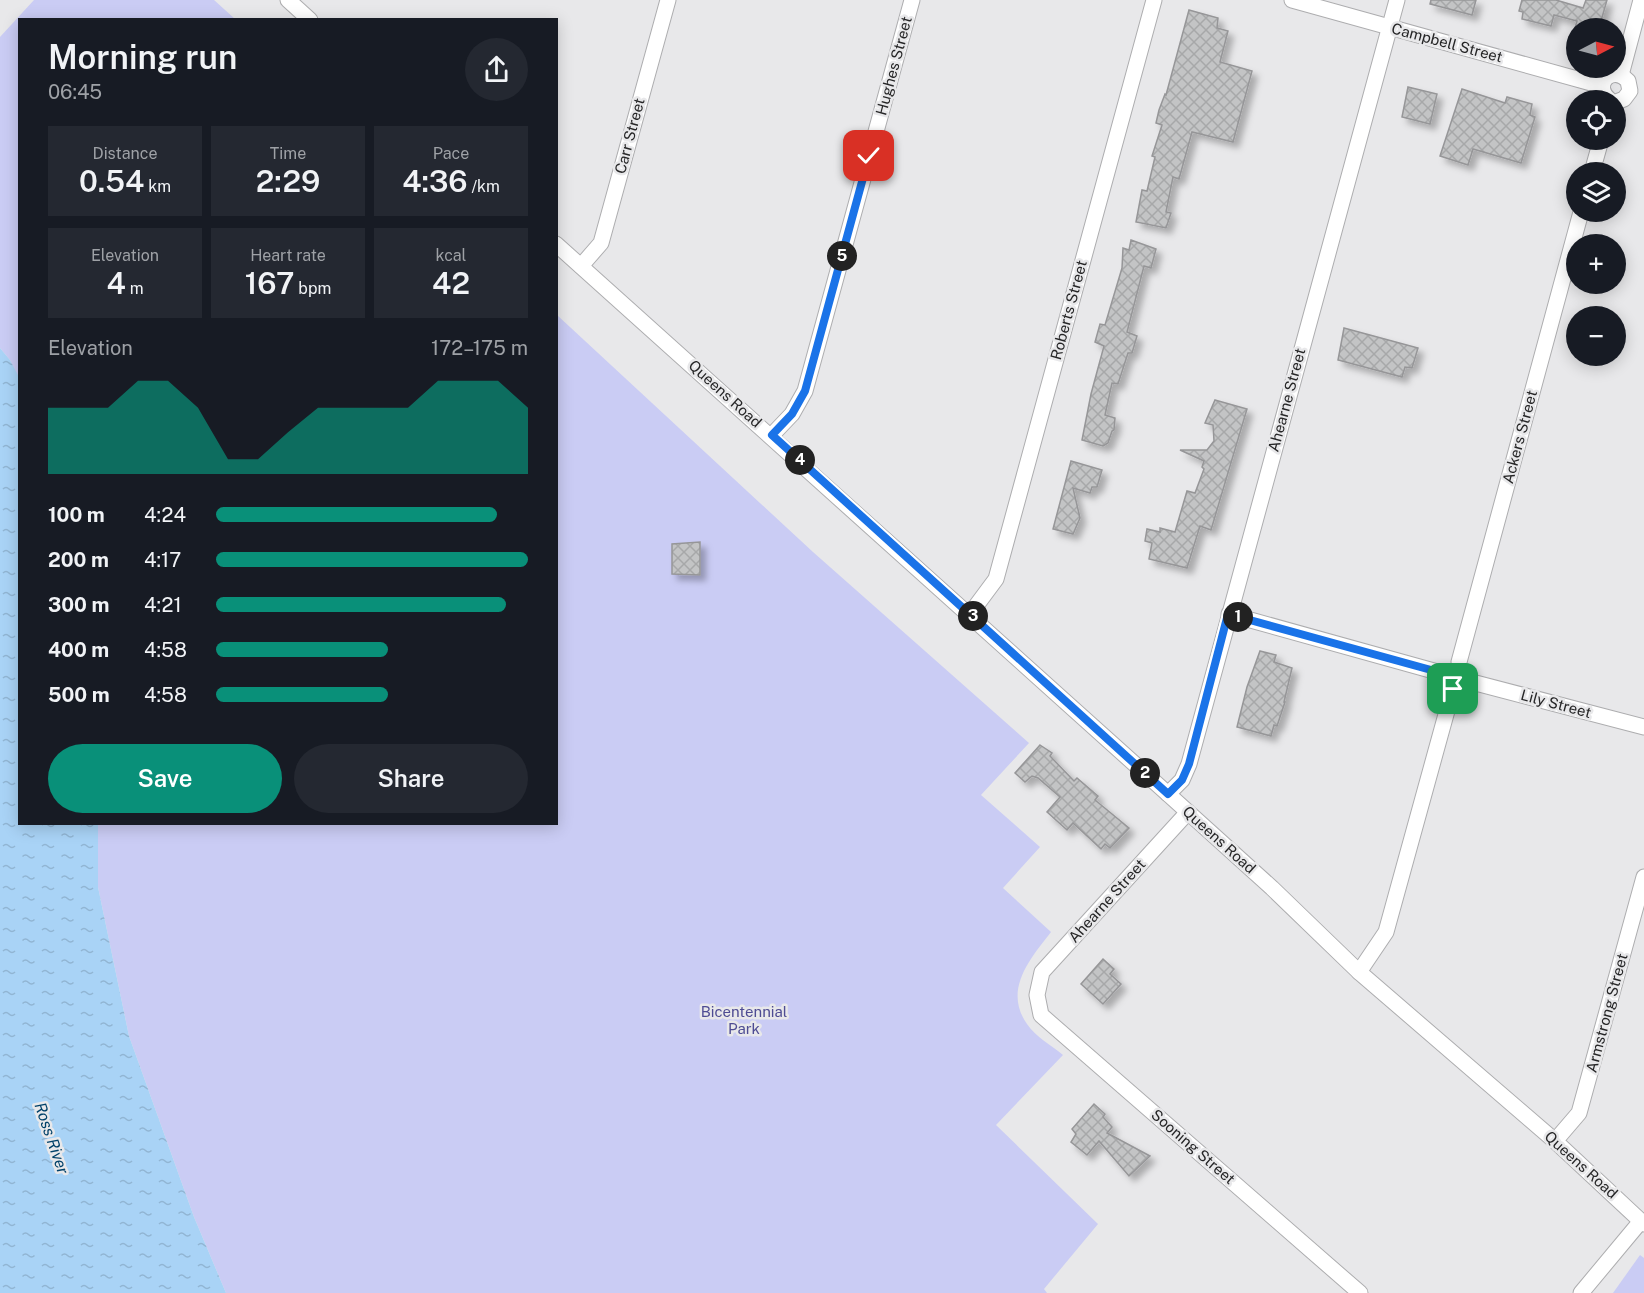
<!DOCTYPE html>
<html lang="en">
<head>
<meta charset="utf-8">
<style>
	:root { --surface:#171b24; --page:#242831; --text:#f1f3f6; --muted:#9ea1a6; --accent:#099079 }
	body { margin:0; font-family:"Public Sans",sans-serif; background:var(--page); color:var(--text); height:100vh; display:flex; flex-direction:column; font-size:22px; white-space:nowrap }
	* { box-sizing:border-box; margin:0 }
	p { font-size:20px; color:var(--muted) }
	.icon { flex:none; width:33px; height:33px; fill:none; stroke:currentColor; stroke-width:2; stroke-linecap:round; stroke-linejoin:round }
	.map { position:relative; flex:1; overflow:hidden }
	.details { position:absolute; left:18px; top:18px; width:540px; height:807px; display:flex; flex-direction:column; background:var(--surface); border-radius:0px; box-shadow:0 3px 15px #0003 }
	.details>* { flex:none }
	.needle { width:39px; rotate:84deg }
	.buttons { position:absolute; left:1566px; top:18px; display:grid; gap:12px }
	.buttons a { display:grid; place-items:center; width:60px; height:60px; border-radius:50%; background:var(--surface); box-shadow:0 3px 15px #0003; font-size:30px }
	.pin { position:absolute; display:grid; place-items:center; width:51px; height:51px; color:#fff; margin:-26px; border-radius:12px; box-shadow:0 3px 9px #0006 }
	.km { position:absolute; width:30px; height:30px; margin:-15px; border-radius:50%; background:#222; color:#fff; font-size:16px; line-height:30px; text-align:center }
	.round { display:grid; place-items:center; flex:none; width:63px; height:63px; border-radius:32px; background:var(--page) }
	.head { display:flex; align-items:center; justify-content:space-between; height:102px; padding:0 30px }
	h1 { font-size:33px; font-weight:600; line-height:45px }
	.metrics { display:grid; grid-template-columns:repeat(3,1fr); gap:9px; height:102px; padding:6px 30px }
	.metrics div { display:grid; align-content:center; border-radius:0px; background:var(--page); text-align:center }
	.metrics b { font-size:30px; font-weight:600 }
	.metrics small { font-size:16px; font-weight:400 }
	.metrics p { font-size:16px }
	.chart { height:168px; padding:12px 30px }
	.chart p { display:flex; justify-content:space-between }
	.chart svg { width:100%; height:108px; margin-top:6px; fill:var(--accent); opacity:.7 }
	.button { display:flex; gap:12px; margin-top:auto; padding:12px 30px }
	.button a { flex:1; height:69px; border-radius:36px; background:var(--accent); color:#fff; font-size:24px; font-weight:600; line-height:69px; text-align:center }
	.button a+a { background:var(--page); color:var(--text) }
	ul { padding:0 30px; list-style:none; font-size:20px }
	li { display:grid; grid-template-columns:96px 72px 1fr; align-items:center; height:45px }
	li i { height:15px; border-radius:8px; background:var(--accent) }
	.map>svg:first-child { display:block }
</style>
</head>
<body>
<div class="map">
<svg width="1644" height="1293" viewBox="0 0 1644 1293">
	<defs>
		<pattern id="water-ripples" width="26" height="14" patternUnits="userSpaceOnUse" patternTransform="scale(1.5)"><rect width="26" height="14" fill="#a9d3f6"/><path d="M2 4q2-2 4 0t4 0M15 11q2-2 4 0t4 0" fill="none" stroke="#91b5d3"/></pattern>
		<pattern id="building-cross-hatch" width="8" height="8" patternUnits="userSpaceOnUse" patternTransform="scale(1.5)"><rect width="8" height="8" fill="#c3c4c5"/><path d="M0 0l8 8M0 8l8-8" fill="none" stroke="#a7a8a9"/></pattern>
		<filter id="shadow"><feDropShadow dx="5.5" dy="5.5" stdDeviation="3" flood-color="#0004"/></filter>
	</defs>
	<rect width="100%" height="100%" fill="#e8e8ea"/>
	<!-- park -->
	<g fill="#caccf4">
		<polygon points="34,0 214,0 235,19 20,20 19,379 10,360 0,348 0,37"/>
		<path d="M557,315L813,552L1029,743L981,795L1040,847L1003,888L1051,932C1030,959 1003,990 1027,1024C1036,1037 1051,1045 1063,1055L996,1125L1098,1224L1044,1289L1047,1293H226L194,1217L129,1036L98,887V824H556Z"/>
		<polygon points="1640,1255 1644,1258 1644,1293 1613,1293"/>
	</g>
	<!-- water -->
	<polygon fill="url(#water-ripples)" points="0,348 10,360 20,379 20,824 98,824 98,887 129,1036 194,1217 226,1293 0,1293"/>
	<!-- building -->
	<g fill="url(#building-cross-hatch)" stroke="#969698" stroke-width="1.5" filter="url(#shadow)">
		<polygon points="1431,0 1476,0 1472,15 1430,4"/>
		<polygon points="1522,0 1556,0 1583,8 1586,0 1607,0 1599,28 1575,28 1577,21 1554,15 1551,26 1522,19 1523,12 1519,11"/>
		<polygon points="1189,10 1218,18 1217,28 1228,31 1220,62 1252,71 1233,142 1192,132 1179,179 1173,177 1166,212 1171,213 1166,228 1136,222 1142,190 1147,191 1155,157 1152,156 1162,125 1156,123 1159,110 1165,94 1166,95"/>
		<polygon points="1408,87 1437,94 1430,124 1402,117"/>
		<polygon points="1462,89 1505,103 1507,97 1532,104 1530,115 1535,117 1521,163 1473,149 1468,165 1440,156"/>
		<polygon points="1131,240 1156,249 1151,268 1144,266 1127,332 1137,336 1132,353 1128,353 1118,384 1112,383 1105,415 1115,418 1114,430 1112,431 1108,443 1103,446 1082,440 1091,394 1104,346 1095,342 1100,324 1105,325 1122,268 1123,248 1129,250"/>
		<polygon points="1344,328 1418,348 1412,368 1405,367 1402,377 1338,360"/>
		<polygon points="1215,400 1247,409 1211,530 1200,526 1187,568 1149,559 1152,543 1145,541 1147,529 1160,532 1160,528 1175,532 1187,491 1195,493 1204,469 1202,467 1204,461 1180,450 1207,450 1214,441 1213,425 1205,423"/>
		<polygon points="1071,461 1102,470 1097,487 1092,487 1090,493 1073,488 1080,518 1073,534 1053,529"/>
		<polygon points="700,542 700,575 672,574 672,544"/>
		<polygon points="1260,651 1276,655 1274,662 1292,668 1284,702 1285,702 1277,726 1274,725 1271,736 1237,727 1247,687"/>
		<polygon points="1040,745 1052,753 1050,756 1074,781 1077,778 1098,796 1095,800 1129,828 1110,848 1105,844 1101,849 1073,823 1067,830 1047,812 1060,797 1038,778 1032,776 1025,782 1015,773"/>
		<polygon points="1103,959 1114,969 1110,974 1121,984 1103,1004 1081,984"/>
		<polygon points="1094,1104 1105,1114 1103,1117 1112,1127 1107,1133 1150,1156 1129,1176 1099,1141 1087,1155 1071,1142 1076,1134 1072,1129"/>
	</g>
	<g fill="none" stroke-linecap="round" stroke-linejoin="round">
		<defs>
			<g id="street">
				<polyline points="288,0 310,20"/>
				<polyline points="1292,0 1602,86"/>
				<polyline points="1621,75 1641,0"/>
				<path d="M1610,100C1591,86 1612,63 1628,81L1630,91L1624,99L1616,102"/>
				<polyline points="1592,172 1601,140"/>
				<polyline points="556,244 1168,794 1272,888 1359,972 1555,1141 1644,1224"/>
				<polyline points="581,266 601,243 668,0"/>
				<polyline points="772,435 792,414 805,391 912,0"/>
				<polyline points="970,614 996,579 1154,0"/>
				<polyline points="1229,614 1441,673"/>
				<polyline points="1459,662 1581,212"/>
				<polyline points="1468,681 1644,727"/>
				<polyline points="1168,794 1182,780 1189,764 1397,0"/>
				<polyline points="1188,812 1042,972 1037,995 1041,1015 1360,1293"/>
				<polyline points="1359,972 1386,932 1453,689"/>
				<polyline points="1555,1141 1579,1113 1644,877"/>
				<polyline points="1581,1293 1641,1221"/>
			</g>
		</defs>
		<!-- street casing -->
		<use href="#street" stroke="#adadaf" stroke-width="17"/>
		<!-- street -->
		<use href="#street" stroke="#fff" stroke-width="15"/>
	</g>
	<g fill="none" stroke-linecap="round" stroke-linejoin="round">
		<defs>
			<polyline id="route" points="869,156 805,391 792,414 772,435 1168,794 1182,780 1189,764 1228,614 1442,673 1445,685 1453,689"/>
		</defs>
		<!-- route casing -->
		<use href="#route" stroke="#fff" stroke-width="12"/>
		<!-- route -->
		<use href="#route" stroke="#1a73e8" stroke-width="8"/>
	</g>
	<g text-anchor="middle" stroke-width="5" stroke-linejoin="round" paint-order="stroke">
		<!-- street labels -->
		<g font-size="15" fill="#262627" stroke="#e8e8ea">
			<text transform="translate(1447 43) rotate(15)" y="5">Campbell Street</text>
			<text transform="translate(894 66) rotate(-75)" y="5">Hughes Street</text>
			<text transform="translate(630 136) rotate(-75)" y="5">Carr Street</text>
			<text transform="translate(1069 310) rotate(-75)" y="5">Roberts Street</text>
			<text transform="translate(725 394) rotate(42)" y="5">Queens Road</text>
			<text transform="translate(1287 400) rotate(-75)" y="5">Ahearne Street</text>
			<text transform="translate(1520 437) rotate(-75)" y="5">Ackers Street</text>
			<text transform="translate(1556 704) rotate(15)" y="5">Lily Street</text>
			<text transform="translate(1219 840) rotate(42)" y="5">Queens Road</text>
			<text transform="translate(1107 901) rotate(-48)" y="5">Ahearne Street</text>
			<text transform="translate(1607 1013) rotate(-75)" y="5">Armstrong Street</text>
			<text transform="translate(1193 1147) rotate(41)" y="5">Sooning Street</text>
			<text transform="translate(1581 1165) rotate(42)" y="5">Queens Road</text>
		</g>
		<!-- park labels -->
		<g font-size="15" fill="#4e4c93" stroke="#e8e8ea">
			<text x="744" y="1017">Bicentennial<tspan x="744" dy="17">Park</tspan></text>
		</g>
		<!-- water labels -->
		<g font-size="16" font-style="italic" fill="#004169" stroke="#e8e8ea">
			<text transform="translate(52 1138) rotate(71)" y="6">Ross River</text>
		</g>
	</g>
</svg>
<div class="buttons">
<a><svg class="needle" viewBox="-14 -14 28 28"><path d="M0-13l5 13h-10z" fill="#e53935"/><path d="M0 13l5-13h-10z" fill="#9ea1a6"/></svg></a>
<a><svg class="icon" aria-label="locate" viewBox="0 0 24 24"><circle cx="12" cy="12" r="6"/><path d="M12 2v4M12 18v4M2 12h4M18 12h4"/></svg></a>
<a><svg class="icon" aria-label="layers" viewBox="0 0 24 24"><path d="M12 4l9 5-9 5-9-5zM3 14l9 5 9-5"/></svg></a>
<a>+</a>
<a>−</a>
</div>
<div class="pin" style="left:1453px;top:689px;background:#1e9e55"><svg class="icon" aria-label="arrive" viewBox="0 0 24 24"><path d="M6 21V4h12l-3 4 3 4H6"/></svg></div>
<div class="pin" style="left:869px;top:156px;background:#d93025"><svg class="icon" aria-label="check" viewBox="0 0 24 24"><path d="M5 12l5 5 9-10"/></svg></div>
<b class="km" style="left:1238px;top:617px">1</b>
<b class="km" style="left:1145px;top:773px">2</b>
<b class="km" style="left:973px;top:616px">3</b>
<b class="km" style="left:800px;top:460px">4</b>
<b class="km" style="left:842px;top:256px">5</b>
<section class="details">
<div class="head"><div><h1>Morning run</h1><p>06:45</p></div><a class="round"><svg class="icon" aria-label="share" viewBox="0 0 24 24"><path d="M12 15V3M7 8l5-5 5 5M5 13v7h14v-7"/></svg></a></div>
<div class="metrics">
<div><p>Distance</p><b>0.54<small> km</small></b></div>
<div><p>Time</p><b>2:29</b></div>
<div><p>Pace</p><b>4:36<small> /km</small></b></div>
</div>
<div class="metrics">
<div><p>Elevation</p><b>4<small> m</small></b></div>
<div><p>Heart rate</p><b>167<small> bpm</small></b></div>
<div><p>kcal</p><b>42</b></div>
</div>
<div class="chart"><p><span>Elevation</span>172–175 m</p>
<svg viewBox="0 0 160 44" preserveAspectRatio="none"><path d="M0 44V17L10 17L20 17L30 6L40 6L50 17L60 38L70 38L80 27L90 17L100 17L110 17L120 17L130 6L140 6L150 6L160 17V44z"/></svg>
</div>
<ul>
<li><b>100 m</b>4:24<i style="width:90%"></i></li>
<li><b>200 m</b>4:17<i style="width:100%"></i></li>
<li><b>300 m</b>4:21<i style="width:93%"></i></li>
<li><b>400 m</b>4:58<i style="width:55%"></i></li>
<li><b>500 m</b>4:58<i style="width:55%"></i></li>
</ul>
<div class="button"><a>Save</a><a>Share</a></div>
</section>
</div>
</body>
</html>
